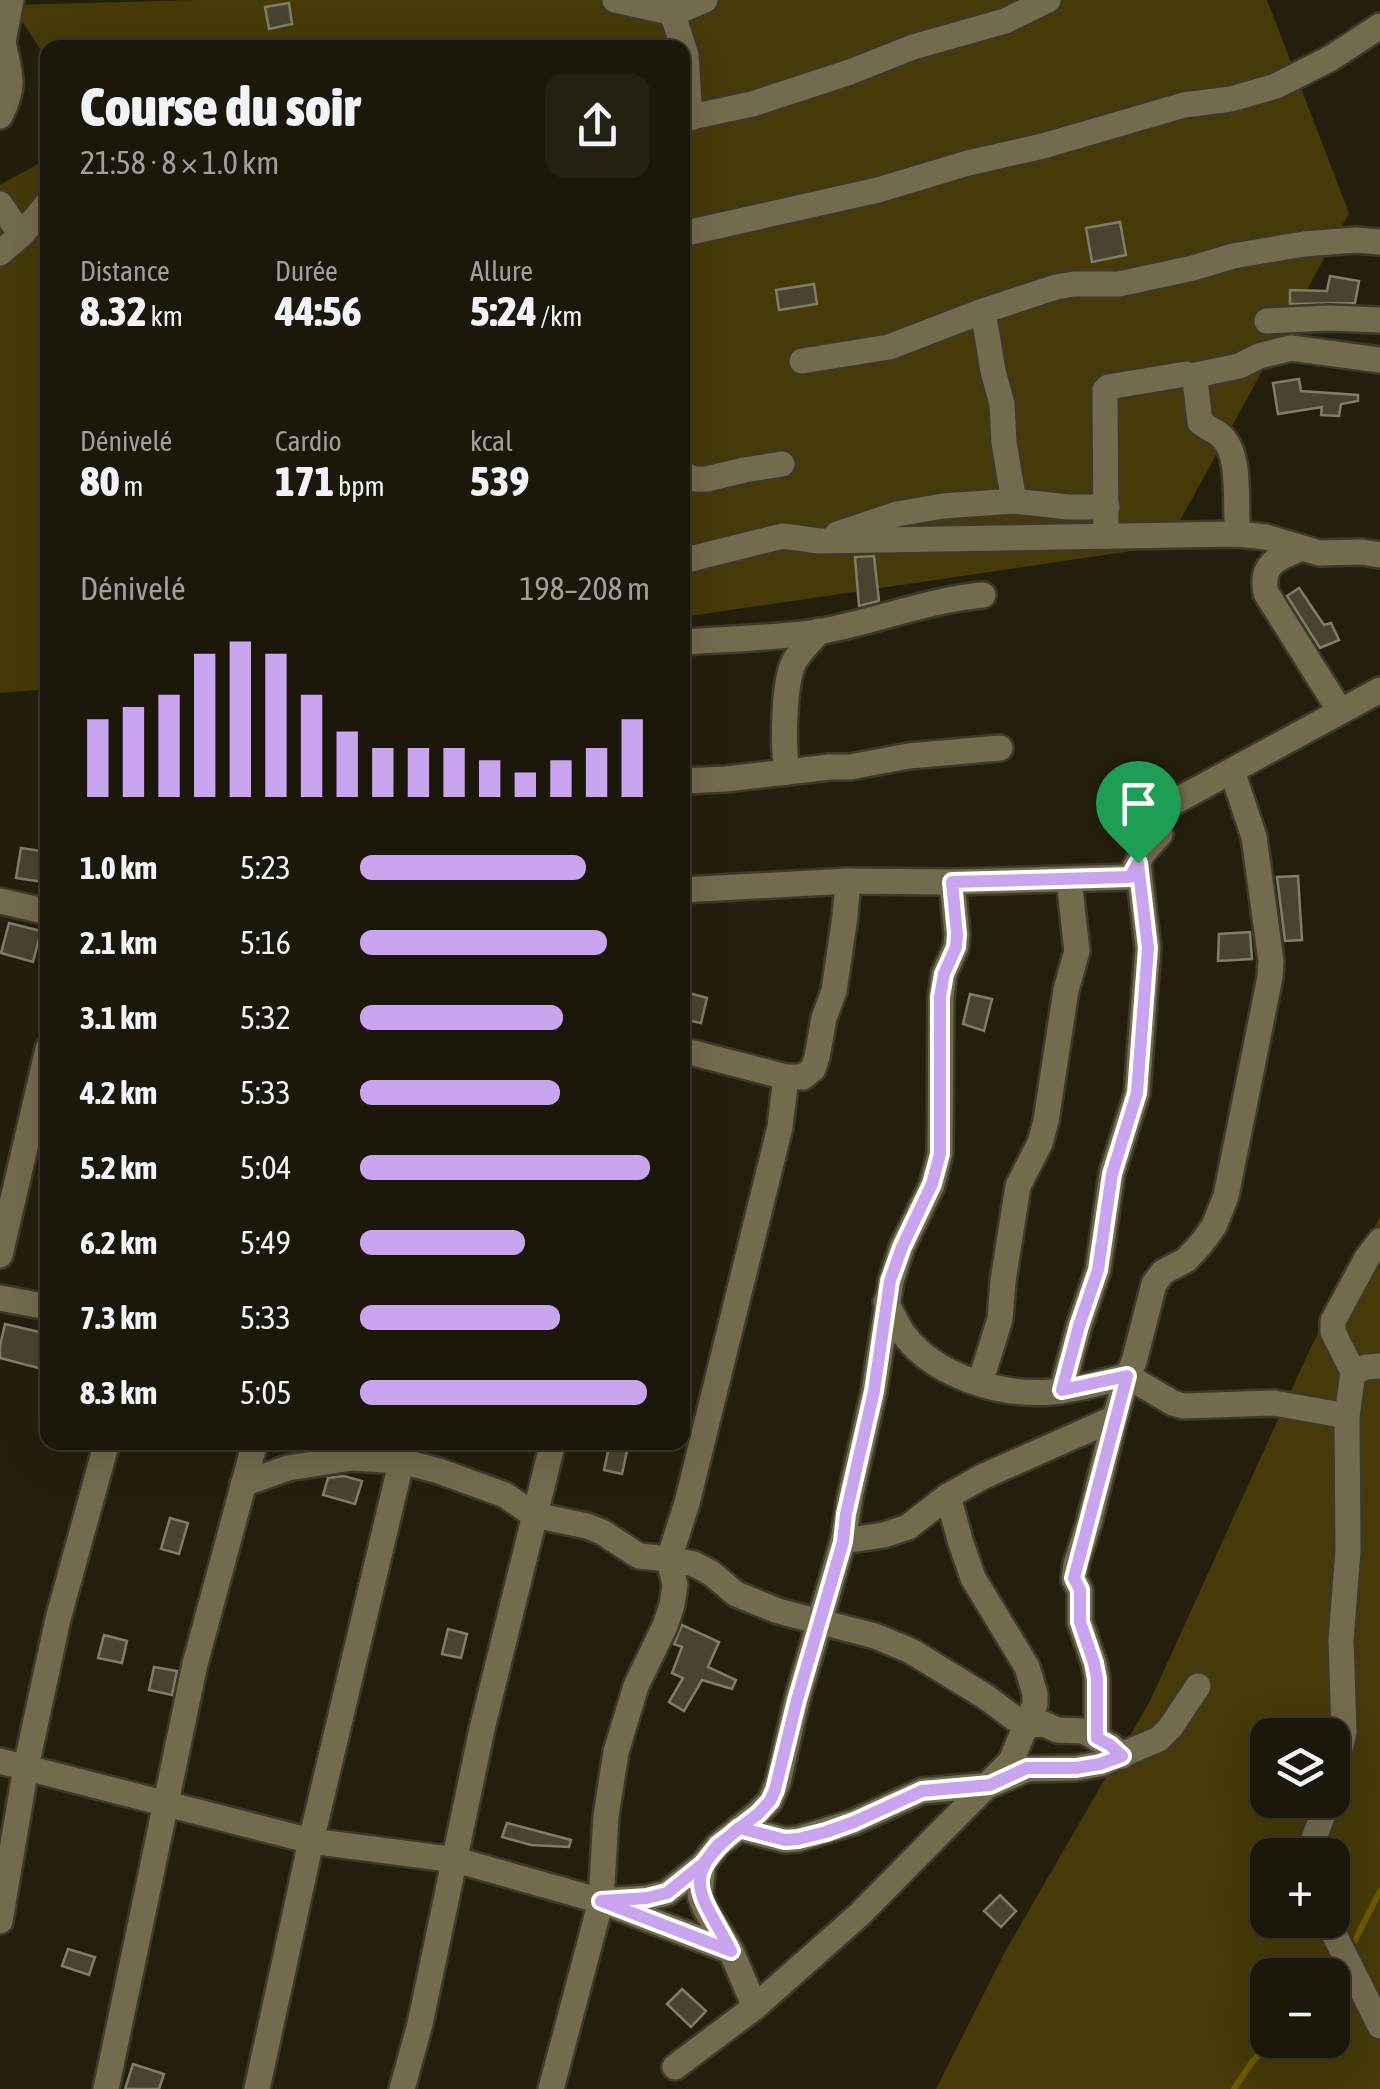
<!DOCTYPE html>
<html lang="fr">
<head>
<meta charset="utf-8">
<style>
	:root { --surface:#1b170a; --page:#242013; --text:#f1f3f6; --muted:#a09f9c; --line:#39362b; --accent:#c8a5ee }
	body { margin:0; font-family:"Asap Condensed",sans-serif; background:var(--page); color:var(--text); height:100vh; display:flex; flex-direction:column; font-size:38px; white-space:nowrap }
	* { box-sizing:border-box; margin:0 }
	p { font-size:32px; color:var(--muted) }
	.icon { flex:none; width:55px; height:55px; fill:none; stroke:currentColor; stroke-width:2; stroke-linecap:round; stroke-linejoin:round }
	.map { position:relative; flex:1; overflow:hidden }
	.panel { position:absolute; left:40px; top:40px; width:650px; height:1410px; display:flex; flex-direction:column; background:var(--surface); border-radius:20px; box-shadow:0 10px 40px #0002,0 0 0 2px var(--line) }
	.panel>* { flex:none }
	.tools { position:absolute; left:1250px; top:1718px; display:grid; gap:20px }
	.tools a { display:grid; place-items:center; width:100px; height:100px; border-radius:20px; background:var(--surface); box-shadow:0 10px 40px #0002,0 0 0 2px var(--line); font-size:50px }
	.pin { position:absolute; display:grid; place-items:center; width:85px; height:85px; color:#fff; margin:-102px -42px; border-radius:50% 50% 50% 0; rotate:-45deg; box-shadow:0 0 10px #0007 }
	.pin .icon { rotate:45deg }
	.round { display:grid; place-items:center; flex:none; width:105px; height:105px; border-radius:20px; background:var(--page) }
	.head { display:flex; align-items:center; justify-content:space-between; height:170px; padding:0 40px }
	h1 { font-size:55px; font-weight:800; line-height:75px }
	.metrics { display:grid; grid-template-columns:repeat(3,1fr); gap:15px; height:170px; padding:10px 40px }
	.metrics div { display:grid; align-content:center }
	.metrics b { font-size:42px; font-weight:800 }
	.metrics small { font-size:28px; font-weight:400 }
	.metrics p { font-size:28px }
	.chart { height:280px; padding:20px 40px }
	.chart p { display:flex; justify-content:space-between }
	.chart svg { width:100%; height:180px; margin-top:10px; stroke:var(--accent); stroke-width:6 }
	ul { padding:0 40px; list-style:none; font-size:32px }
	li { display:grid; grid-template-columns:160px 120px 1fr; align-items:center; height:75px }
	li i { height:25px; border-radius:12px; background:var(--accent) }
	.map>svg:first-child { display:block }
</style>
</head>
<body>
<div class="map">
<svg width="1380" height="2089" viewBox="0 0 1380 2089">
	<rect width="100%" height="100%" fill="#241f0d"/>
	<!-- green -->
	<g fill="#453a08" fill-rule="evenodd">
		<polygon points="198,0 1267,0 1349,213 1166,546 683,617 682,48 48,48 47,59 11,5"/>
		<polygon points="47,159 47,689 0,693 0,185"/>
		<path d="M1380,1217V2089H936L1006,1950L1150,1701L1311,1347ZM1268,1735H1332V1800H1268ZM1268,1855H1332V1920H1268ZM1268,1975H1332V2040H1268Z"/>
	</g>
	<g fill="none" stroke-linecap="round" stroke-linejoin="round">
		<!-- stream -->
		<g stroke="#6c5a00" stroke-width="6">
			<polyline points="1351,1948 1380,1891"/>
			<polyline points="1332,1977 1343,1963"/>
			<polyline points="1234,2089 1252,2062 1272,2040"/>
		</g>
	</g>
	<!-- building -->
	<g fill="#494430" stroke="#817c67" stroke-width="2.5">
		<polygon points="289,3 292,24 269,29 265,7"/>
		<polygon points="1120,222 1126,255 1092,262 1086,228"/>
		<polygon points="1330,276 1359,281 1355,303 1290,304 1290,290 1327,291"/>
		<polygon points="814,284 817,304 779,310 776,290"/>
		<polygon points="1299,379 1301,391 1358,395 1358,401 1341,404 1339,416 1321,415 1322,407 1278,414 1273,383"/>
		<polygon points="874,556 879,601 859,606 855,557"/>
		<polygon points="1299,588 1324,625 1331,623 1339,640 1320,648 1287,596"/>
		<polygon points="21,848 48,852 43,882 16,878"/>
		<polygon points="1298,876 1302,940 1285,941 1277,877"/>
		<polygon points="9,923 41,931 33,962 1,953"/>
		<polygon points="1250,932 1252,959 1218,961 1219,934"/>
		<polygon points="685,992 707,998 701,1023 682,1019"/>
		<polygon points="970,994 992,999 984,1031 963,1024"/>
		<polygon points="5,1324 48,1334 48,1347 42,1369 0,1358 0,1346"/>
		<polygon points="610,1442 628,1446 622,1474 604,1470"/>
		<polygon points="344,1476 362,1481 355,1504 323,1495 328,1478"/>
		<polygon points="170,1518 188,1523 179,1554 161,1549"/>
		<polygon points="682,1625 719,1642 708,1667 736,1680 732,1689 702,1680 684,1711 669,1702 683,1678 672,1673 682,1647 674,1644"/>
		<polygon points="448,1629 467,1634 461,1658 442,1654"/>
		<polygon points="104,1635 127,1641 122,1663 98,1658"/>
		<polygon points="154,1667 177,1671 172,1695 149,1690"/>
		<polygon points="507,1823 571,1840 569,1847 531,1845 502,1837"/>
		<polygon points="1000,1895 1016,1911 1001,1927 984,1911"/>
		<polygon points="68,1949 95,1957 89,1975 62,1966"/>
		<polygon points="682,1989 706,2011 691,2027 667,2004"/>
		<polygon points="133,2064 164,2074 159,2089 125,2089"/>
	</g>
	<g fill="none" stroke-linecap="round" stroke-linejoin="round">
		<defs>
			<g id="minor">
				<polyline points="615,0 674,13 705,0"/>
				<polyline points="668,0 686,55 690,118"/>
				<path d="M0,42H3C10,75 16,85 0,116"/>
				<polyline points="3,42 11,0"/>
				<polyline points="682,119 752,104 850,72 913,47 1005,21 1048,0"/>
				<polyline points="0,204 21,235 0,253"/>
				<polyline points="682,234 878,190 968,163 1043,146 1184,105 1231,99 1276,86 1331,58 1380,26"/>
				<polyline points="21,235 48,203"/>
				<polyline points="983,311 993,371 1002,404 1004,443 1014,501"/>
				<polyline points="1267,321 1329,318 1380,320"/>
				<polyline points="802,361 889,347 983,311 1056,287 1074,284 1119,284 1193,268 1233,256 1304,244 1356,240 1380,242"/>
				<polyline points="1191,376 1239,366 1259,356 1291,348 1380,360"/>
				<polyline points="682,472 687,476 695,479 707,479 744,470 782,464"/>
				<polyline points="837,534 897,514 943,506 1014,501 1068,507 1107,507"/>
				<path d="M1106,536L1105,390L1108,387L1186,374L1195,380L1200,422C1207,428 1214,430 1220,435C1243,454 1234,507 1238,534"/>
				<path d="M1302,548C1278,558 1260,563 1266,593L1340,711"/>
				<polyline points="682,561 783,536 819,541 1238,534 1266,537 1319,553 1362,552 1380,555"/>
				<path d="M682,642C729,639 777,638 823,631C877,621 928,600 983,595"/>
				<path d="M787,772C783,747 783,685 794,662C800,651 811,641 819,631"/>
				<polyline points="682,781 726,779 830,767 850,767 909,756 1000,748"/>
				<polyline points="682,890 848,881 952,882 1130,877 1143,853 1160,834 1157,818 1165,807 1380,690"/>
				<polyline points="0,901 48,912"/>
				<polyline points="682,1050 786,1077 803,1077 813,1069 817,1057 824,1018 834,991 845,916 848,881"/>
				<polyline points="0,1255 48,1049"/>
				<polyline points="0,1298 48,1307"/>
				<path d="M886,1302C892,1313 897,1326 905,1336C937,1377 1001,1396 1051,1392C1077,1390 1102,1382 1127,1376L1173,1403L1183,1406L1274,1403L1347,1416"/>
				<polyline points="1353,1372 1366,1367 1380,1366"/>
				<polyline points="980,1383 1000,1319 1003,1281 1018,1186 1040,1143 1046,1121 1066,990 1077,951 1069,880"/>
				<polyline points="1062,1390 1079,1326 1098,1270 1112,1173 1137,1093 1148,948 1138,863"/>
				<polyline points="243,1484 288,1468 352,1458 401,1461 439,1471 505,1495 534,1515 587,1526 602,1532 639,1556 669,1559 694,1564 711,1573 736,1594 778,1611 875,1636 911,1651 986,1697 1014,1718 1028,1725 1044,1724 1057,1730 1083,1731 1110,1745 1122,1756"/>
				<polyline points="843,1541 850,1497 874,1391 891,1281 902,1247 932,1185 940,1154 941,997 944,974 956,947 957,934 952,882"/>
				<polyline points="1097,1739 1097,1679 1094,1663 1080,1622 1080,1590 1074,1579 1076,1564 1089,1523 1115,1418 1127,1376 1134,1362 1154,1284 1163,1272 1186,1260 1201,1244 1214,1226 1226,1196 1270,977 1271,961 1254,837 1232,771"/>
				<polyline points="0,1761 311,1841 456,1860 601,1901 731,1951"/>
				<polyline points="1332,1784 1344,1732 1341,1640 1348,1551 1347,1416 1353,1372 1333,1332 1333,1321 1367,1258 1380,1241"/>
				<polyline points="739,1828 785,1840 798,1839 854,1822 922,1791 990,1785 1027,1769 1076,1768 1100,1764 1159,1739 1170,1728 1198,1686"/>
				<polyline points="1308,1855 1328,1800"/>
				<polyline points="703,1864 700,1895 705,1908 731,1951 755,2007"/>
				<polyline points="601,1901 647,1898 667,1893 703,1864 718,1845 757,1814 770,1801 778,1782 797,1700 843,1541 884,1535 908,1527 948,1496 984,1476 1115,1418"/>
				<polyline points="1327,1920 1380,2026"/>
				<polyline points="0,1921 26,1767 58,1619 107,1442"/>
				<polyline points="675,2067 755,2007 859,1915 1011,1761 1035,1704 1035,1694 1027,1667 973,1578 960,1540 948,1496"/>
				<polyline points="106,2089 195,1664 255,1442"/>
				<polyline points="257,2089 311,1841 406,1442"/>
				<polyline points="402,2089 420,2024 482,1729 553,1442"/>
				<polyline points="551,2089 601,1901 606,1816 616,1752 636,1686 665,1626 672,1605 675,1585 669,1559 687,1503 780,1127 786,1077"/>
			</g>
		</defs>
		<!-- minor casing -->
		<use href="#minor" stroke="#3e3928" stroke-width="30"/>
		<!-- minor -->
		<use href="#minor" stroke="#726b4e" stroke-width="25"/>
	</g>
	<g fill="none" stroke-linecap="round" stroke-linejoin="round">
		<defs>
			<path id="route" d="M1138,863L1130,877L952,882L957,934L956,947L944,974L940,997V1154L932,1184L902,1247L890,1281L874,1391L846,1514L843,1542L797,1700L775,1790L770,1801L758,1814L718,1845L703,1864L667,1893L647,1898L601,1901L731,1951C700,1891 677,1879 739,1828L785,1840L798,1839L826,1832L854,1822L922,1791L990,1785L1027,1768H1076L1100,1764L1122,1756L1110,1745L1097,1738V1679L1094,1663L1080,1622V1590L1074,1578L1127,1376L1062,1390L1079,1326L1098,1270L1112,1174L1137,1093L1148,948L1138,863"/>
		</defs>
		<!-- route casing -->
		<use href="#route" stroke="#fff" stroke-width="20"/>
		<!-- route -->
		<use href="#route" stroke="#c8a5ee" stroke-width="12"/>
	</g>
</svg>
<div class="tools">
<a><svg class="icon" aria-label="layers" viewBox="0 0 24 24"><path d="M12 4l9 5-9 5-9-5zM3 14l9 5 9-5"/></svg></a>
<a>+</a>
<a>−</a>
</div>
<div class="pin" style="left:1138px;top:863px;background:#1e9e55"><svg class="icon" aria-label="arrive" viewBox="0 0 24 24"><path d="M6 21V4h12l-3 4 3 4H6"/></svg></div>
<section class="panel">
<div class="head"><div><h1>Course du soir</h1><p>21:58 · 8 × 1.0 km</p></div><a class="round"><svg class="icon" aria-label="share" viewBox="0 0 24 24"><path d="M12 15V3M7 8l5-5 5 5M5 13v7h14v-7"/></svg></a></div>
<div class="metrics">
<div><p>Distance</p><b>8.32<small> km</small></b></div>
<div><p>Durée</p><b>44:56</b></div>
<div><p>Allure</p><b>5:24<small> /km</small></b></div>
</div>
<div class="metrics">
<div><p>Dénivelé</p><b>80<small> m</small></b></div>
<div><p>Cardio</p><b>171<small> bpm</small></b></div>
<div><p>kcal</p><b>539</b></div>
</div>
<div class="chart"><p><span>Dénivelé</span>198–208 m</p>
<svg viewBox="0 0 160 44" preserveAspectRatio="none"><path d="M5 44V25M15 44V22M25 44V19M35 44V9M45 44V6M55 44V9M65 44V19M75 44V28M85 44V32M95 44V32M105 44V32M115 44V35M125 44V38M135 44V35M145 44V32M155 44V25"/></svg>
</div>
<ul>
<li><b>1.0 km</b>5:23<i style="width:78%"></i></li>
<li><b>2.1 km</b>5:16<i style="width:85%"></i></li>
<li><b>3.1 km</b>5:32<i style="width:70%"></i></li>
<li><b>4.2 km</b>5:33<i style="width:69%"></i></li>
<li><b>5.2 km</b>5:04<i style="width:100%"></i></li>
<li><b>6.2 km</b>5:49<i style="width:57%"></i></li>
<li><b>7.3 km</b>5:33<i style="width:69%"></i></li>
<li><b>8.3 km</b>5:05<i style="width:99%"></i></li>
</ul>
</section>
</div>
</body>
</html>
